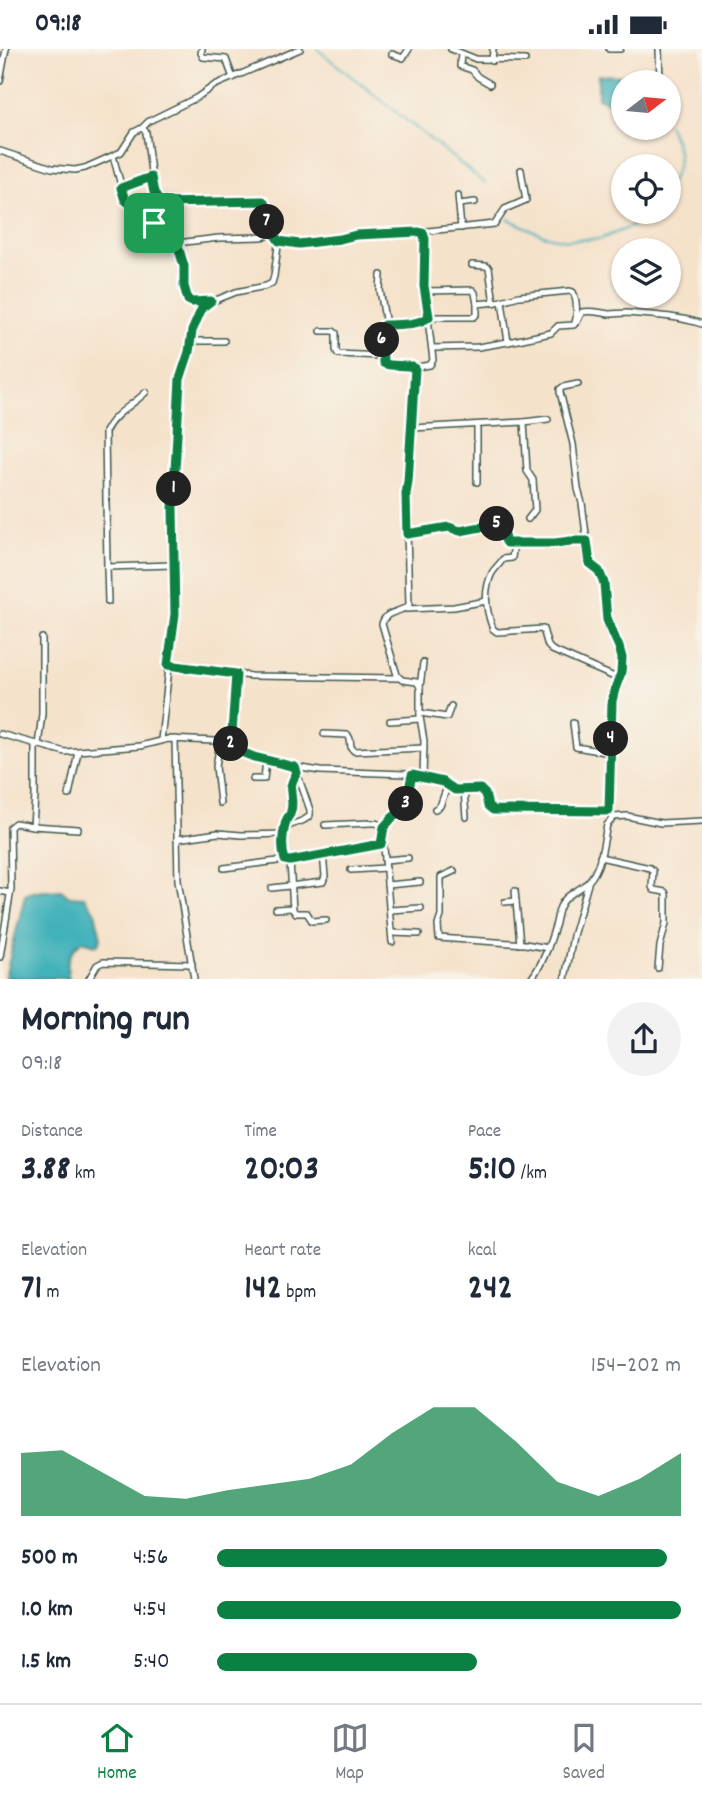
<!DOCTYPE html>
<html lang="en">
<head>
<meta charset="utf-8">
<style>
	:root { --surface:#fff; --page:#f2f2f3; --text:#1f2937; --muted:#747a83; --line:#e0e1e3; --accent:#0b8043 }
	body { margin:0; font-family:Dekko,sans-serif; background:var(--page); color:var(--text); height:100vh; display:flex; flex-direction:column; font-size:26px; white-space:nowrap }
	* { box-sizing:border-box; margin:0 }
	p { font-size:23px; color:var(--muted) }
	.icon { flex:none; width:38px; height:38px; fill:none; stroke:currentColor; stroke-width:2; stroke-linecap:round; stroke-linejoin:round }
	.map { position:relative; height:930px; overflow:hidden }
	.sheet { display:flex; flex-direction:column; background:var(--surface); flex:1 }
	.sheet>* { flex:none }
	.needle { width:46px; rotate:74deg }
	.fabs { position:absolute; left:611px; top:21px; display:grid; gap:14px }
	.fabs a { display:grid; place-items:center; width:70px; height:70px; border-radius:50%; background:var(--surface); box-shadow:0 2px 5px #0004; font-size:35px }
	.pin { position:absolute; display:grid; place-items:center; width:60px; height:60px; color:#fff; margin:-30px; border-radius:14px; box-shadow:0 4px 10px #0006 }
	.km { position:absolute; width:35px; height:35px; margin:-18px; border-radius:50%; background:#222; color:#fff; font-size:19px; line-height:35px; text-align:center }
	.round { display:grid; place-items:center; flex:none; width:74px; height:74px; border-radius:37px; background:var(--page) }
	.summary { display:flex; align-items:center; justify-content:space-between; height:119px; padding:0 21px }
	h1 { font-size:38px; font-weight:800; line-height:52px }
	.metrics { display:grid; grid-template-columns:repeat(3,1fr); gap:10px; height:119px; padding:7px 21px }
	.metrics div { display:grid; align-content:center }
	.metrics b { font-size:35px; font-weight:800 }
	.metrics small { font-size:19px; font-weight:400 }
	.metrics p { font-size:19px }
	.chart { height:196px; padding:14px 21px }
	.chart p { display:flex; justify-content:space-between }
	.chart svg { width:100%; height:126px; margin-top:7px; fill:var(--accent); opacity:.7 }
	ul { padding:0 21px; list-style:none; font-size:23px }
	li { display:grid; grid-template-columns:112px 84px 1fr; align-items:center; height:52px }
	li i { height:18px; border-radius:9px; background:var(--accent) }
	.status { display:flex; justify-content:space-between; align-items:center; height:49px; padding:0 35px; background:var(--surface); direction:ltr }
	.status svg { height:19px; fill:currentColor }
	.menu { display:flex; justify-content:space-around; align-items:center; height:98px; border-top:2px solid var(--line); background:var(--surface); font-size:19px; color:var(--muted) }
	.menu a { display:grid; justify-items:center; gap:4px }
	.menu .on { color:var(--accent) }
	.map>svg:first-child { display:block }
</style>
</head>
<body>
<div class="status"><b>09:18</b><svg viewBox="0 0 49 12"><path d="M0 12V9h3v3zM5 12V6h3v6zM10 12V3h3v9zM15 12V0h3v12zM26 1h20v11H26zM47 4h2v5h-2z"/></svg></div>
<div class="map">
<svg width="702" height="930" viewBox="0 0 702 930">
	<rect width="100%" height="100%" fill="#f7f3e8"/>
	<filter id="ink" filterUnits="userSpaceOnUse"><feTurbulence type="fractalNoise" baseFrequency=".0143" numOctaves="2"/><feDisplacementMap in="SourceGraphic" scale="14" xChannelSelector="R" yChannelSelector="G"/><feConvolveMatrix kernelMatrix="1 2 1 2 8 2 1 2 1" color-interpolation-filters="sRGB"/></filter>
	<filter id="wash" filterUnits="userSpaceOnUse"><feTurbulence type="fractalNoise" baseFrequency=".00686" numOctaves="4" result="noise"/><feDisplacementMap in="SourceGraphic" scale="28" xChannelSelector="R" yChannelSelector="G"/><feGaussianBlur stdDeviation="1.57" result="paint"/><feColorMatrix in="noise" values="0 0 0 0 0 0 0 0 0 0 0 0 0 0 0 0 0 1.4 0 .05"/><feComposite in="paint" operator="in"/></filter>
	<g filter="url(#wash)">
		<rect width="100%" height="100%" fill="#f5e2cb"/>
		<!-- water -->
		<g fill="#42b2ba" stroke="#307877" stroke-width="2">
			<polygon points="598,26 630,27 633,33 623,33 623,56 621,58 598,49"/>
			<path d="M61,841L68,847L84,848L95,863L101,889L97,896L82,892C70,902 64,914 69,929H5L25,846L33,843Z"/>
		</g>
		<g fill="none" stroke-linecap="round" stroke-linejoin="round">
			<!-- stream -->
			<g stroke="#42b2ba" stroke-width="2">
				<polyline points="317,0 485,134"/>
				<path d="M668,75C680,102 684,112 668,138"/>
				<polyline points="508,170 543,186 566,191 600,190 633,177 650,163"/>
			</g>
		</g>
	</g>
	<g filter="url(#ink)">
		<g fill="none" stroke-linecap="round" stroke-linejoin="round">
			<defs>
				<g id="minor">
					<polyline points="202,0 201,4 203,8 226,10 233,29"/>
					<polyline points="451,0 476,10 525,11"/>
					<polyline points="609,0 620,0"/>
					<polyline points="659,0 660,33"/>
					<polyline points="392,5 403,9 409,0"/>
					<polyline points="461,5 460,17 472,21 478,28 490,35"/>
					<polyline points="492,12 493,0"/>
					<polyline points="0,32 6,0"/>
					<polyline points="142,79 149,72 196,49 215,36 300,0"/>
					<polyline points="0,102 52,119 75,121 85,119 121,103 134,83 142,79 146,83 153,139 158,151 166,155 263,152 266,157 268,176 279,189 274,227 272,234 266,237 236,243 206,255 202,259 192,282 188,307 181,323 172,459 175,565 161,691"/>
					<path d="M113,107L125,151L129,154L142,156L151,172C168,180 168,172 174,194"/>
					<polyline points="121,139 151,128"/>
					<polyline points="458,146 461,179"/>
					<polyline points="459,155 475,153"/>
					<polyline points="423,184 428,182 495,175 505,160 526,151 521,121"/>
					<path d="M279,192L299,195L340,190L357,186L419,183L424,186V237L433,311L430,316L417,318L414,322L408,433L406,445L409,556C400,565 386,560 382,575L397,626L402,631L417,633L420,638V668L424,692L423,729"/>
					<polyline points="177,194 219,189 261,188 276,185"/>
					<polyline points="164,195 177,194 184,217 184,237 188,251 192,253 211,252"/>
					<polyline points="472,216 486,217 489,219 494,254"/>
					<polyline points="381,226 380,241 386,276"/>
					<path d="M425,242L473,241L475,244L477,255L497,253L519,247L570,242L573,243C577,250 578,268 574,276L558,277L551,284L508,293L478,298L432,299"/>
					<polyline points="502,252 508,293"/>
					<path d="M577,273L582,263C592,261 600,264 609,265C615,265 620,264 626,264C652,266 677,267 702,275"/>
					<polyline points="321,282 333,282 336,284 336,301 338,305 382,307"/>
					<polyline points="190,292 224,292"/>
					<path d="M415,319C405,314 392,320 383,314L382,277L419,273L429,268H474L477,265V255"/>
					<path d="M578,335L563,338L560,340V343L573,395L578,440L582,454L589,508L592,517C597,521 600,523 602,529C607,543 603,559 607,573C612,588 623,599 622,615C622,628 614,639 612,652L609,762"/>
					<polyline points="524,373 548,370"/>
					<polyline points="477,376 477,433"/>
					<polyline points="412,379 524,373 527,422 533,431 535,461 528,470"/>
					<path d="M407,485L433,482L449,478L461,482L502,474L505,492L514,494L512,509L503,510C500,515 495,519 492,524C483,542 486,562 493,580L497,583L543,580L548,597L552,601L619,630"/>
					<polyline points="514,494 555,494 571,492 587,492"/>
					<path d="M107,518L105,383C114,364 132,357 146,343"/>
					<polyline points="108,553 107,518 173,516"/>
					<polyline points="406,560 454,558 486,552"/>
					<polyline points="168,616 251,627 399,629"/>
					<polyline points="420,638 423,614"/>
					<polyline points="420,664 447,668 451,657"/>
					<polyline points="390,672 420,670"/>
					<polyline points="573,674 576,698 611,704"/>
					<polyline points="0,685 65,703 140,697 168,690 215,692 254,708 295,718 320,722 406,725 443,733 455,741 480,740 485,745 488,757 493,761 609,762 614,768"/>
					<polyline points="324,685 348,686 350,690 351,698 354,702 424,699"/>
					<polyline points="175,690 178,831 194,930"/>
					<polyline points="38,696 42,665 42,589"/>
					<polyline points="231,699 236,625"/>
					<path d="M295,718L310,761V766C304,775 292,772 285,780L283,806L285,811H287L381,795L384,778L393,768L405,759L409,734L412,726"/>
					<polyline points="253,730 264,730 266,711"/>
					<polyline points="464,741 466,768"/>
					<polyline points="69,746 78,703"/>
					<polyline points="220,754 216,717 220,694"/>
					<polyline points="435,760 440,757 446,741 451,739"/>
					<polyline points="325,776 370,774 376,774 384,778"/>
					<polyline points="33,777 78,780"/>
					<polyline points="286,777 292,760 291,736 297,724"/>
					<polyline points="177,790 218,784 241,786 284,785"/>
					<polyline points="382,793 384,798 392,893"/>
					<polyline points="600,808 650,819 653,822 652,838 654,841 665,843 666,845 666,874 660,897 658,919"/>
					<polyline points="385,811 408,809"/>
					<polyline points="290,812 293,861 296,864 307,864 312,872 326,871"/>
					<polyline points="224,819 285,811"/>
					<polyline points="351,821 386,819"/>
					<polyline points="454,822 441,828 441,867 438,876 439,889 525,895 548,899"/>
					<polyline points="387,836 420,833"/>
					<polyline points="272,839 323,833 325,827 323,805"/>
					<polyline points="0,842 10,844"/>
					<polyline points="515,842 520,895"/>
					<polyline points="505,853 516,852"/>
					<polyline points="276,860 292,859"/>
					<polyline points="390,861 421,859"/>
					<polyline points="392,884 419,885"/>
					<polyline points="0,908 11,840 10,778 15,774 33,777 35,747 35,695"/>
					<polyline points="89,930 97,916 103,913 192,915"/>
					<path d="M531,930C544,913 550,894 556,874C557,869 558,863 560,858C565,845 579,842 588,833C602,818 603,794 607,776L614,768L627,767L661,774L702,772"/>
					<polyline points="565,930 573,887 588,835"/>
				</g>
			</defs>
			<!-- minor casing -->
			<use href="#minor" stroke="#3f564b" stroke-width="8"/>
			<!-- minor -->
			<use href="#minor" stroke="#fff" stroke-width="5"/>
		</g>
	</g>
	<g fill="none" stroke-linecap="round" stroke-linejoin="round" filter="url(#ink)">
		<defs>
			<path id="route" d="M151,128C153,137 153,149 162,154L263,152L266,157L268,176L279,192L299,195L340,190L356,186L419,183L423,184L425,190L424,237L429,268C416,277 399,275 384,276L382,279L383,314C392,319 405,314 415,319L408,433L406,445L407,485L449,478L460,482L502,474L505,491L507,494H555L571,492H587L590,515L599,522L604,534L607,571L619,598L622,609L621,624L615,640L612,652L609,762L493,761L488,757L485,745L480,740L455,741L443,733L412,726L405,759L393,768L384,778L381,795L290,812L285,811C281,799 283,783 286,772C288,766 290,768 291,762C295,748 285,741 297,724L295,718L254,708L231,699L236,625L168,616L175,565L173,459L180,330L189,303L192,282L202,259L211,252L192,253L188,251L184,237V217L177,194H174C168,172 168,180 151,172L142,156L129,154L125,151L121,139Z"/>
		</defs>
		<!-- route casing -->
		<use href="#route" stroke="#fff" stroke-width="14"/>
		<!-- route -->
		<use href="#route" stroke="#0b8043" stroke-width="9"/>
	</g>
</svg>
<div class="fabs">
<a><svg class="needle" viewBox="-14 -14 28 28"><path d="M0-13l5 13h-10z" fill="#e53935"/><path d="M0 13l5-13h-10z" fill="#747a83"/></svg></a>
<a><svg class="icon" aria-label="locate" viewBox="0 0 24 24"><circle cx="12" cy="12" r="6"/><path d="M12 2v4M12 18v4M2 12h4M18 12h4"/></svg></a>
<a><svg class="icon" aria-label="layers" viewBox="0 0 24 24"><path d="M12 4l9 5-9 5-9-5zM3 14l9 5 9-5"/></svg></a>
</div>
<div class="pin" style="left:154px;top:174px;background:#1e9e55"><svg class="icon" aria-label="arrive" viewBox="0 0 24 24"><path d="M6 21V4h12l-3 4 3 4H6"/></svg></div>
<b class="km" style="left:174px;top:440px">1</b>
<b class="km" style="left:231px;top:695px">2</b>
<b class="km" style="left:406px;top:755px">3</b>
<b class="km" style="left:611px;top:690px">4</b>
<b class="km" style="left:497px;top:475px">5</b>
<b class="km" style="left:382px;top:291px">6</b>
<b class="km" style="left:267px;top:173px">7</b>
</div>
<section class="sheet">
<div class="summary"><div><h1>Morning run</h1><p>09:18</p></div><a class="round"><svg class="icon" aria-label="share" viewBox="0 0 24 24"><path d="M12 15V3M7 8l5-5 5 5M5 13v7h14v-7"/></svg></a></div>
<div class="metrics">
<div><p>Distance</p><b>3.88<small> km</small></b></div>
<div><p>Time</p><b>20:03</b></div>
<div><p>Pace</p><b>5:10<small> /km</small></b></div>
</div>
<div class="metrics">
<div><p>Elevation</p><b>71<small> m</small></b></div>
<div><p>Heart rate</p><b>142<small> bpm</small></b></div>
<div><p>kcal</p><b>242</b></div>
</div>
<div class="chart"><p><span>Elevation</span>154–202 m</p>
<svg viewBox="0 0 160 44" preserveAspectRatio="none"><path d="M0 44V22L10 21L20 29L30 37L40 38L50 35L60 33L70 31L80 26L90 15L100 6L110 6L120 18L130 32L140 37L150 31L160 22V44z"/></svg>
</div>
<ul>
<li><b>500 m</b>4:56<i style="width:97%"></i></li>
<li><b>1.0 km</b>4:54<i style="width:100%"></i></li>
<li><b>1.5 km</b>5:40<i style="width:56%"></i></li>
</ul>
</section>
<nav class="menu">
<a class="on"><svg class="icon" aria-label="home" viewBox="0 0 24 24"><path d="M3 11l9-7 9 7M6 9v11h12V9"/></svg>Home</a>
<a><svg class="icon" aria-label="map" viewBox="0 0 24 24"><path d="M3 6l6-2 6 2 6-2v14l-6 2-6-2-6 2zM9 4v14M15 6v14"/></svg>Map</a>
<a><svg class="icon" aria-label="saved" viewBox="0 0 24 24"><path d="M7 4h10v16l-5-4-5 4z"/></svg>Saved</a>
</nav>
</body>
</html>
